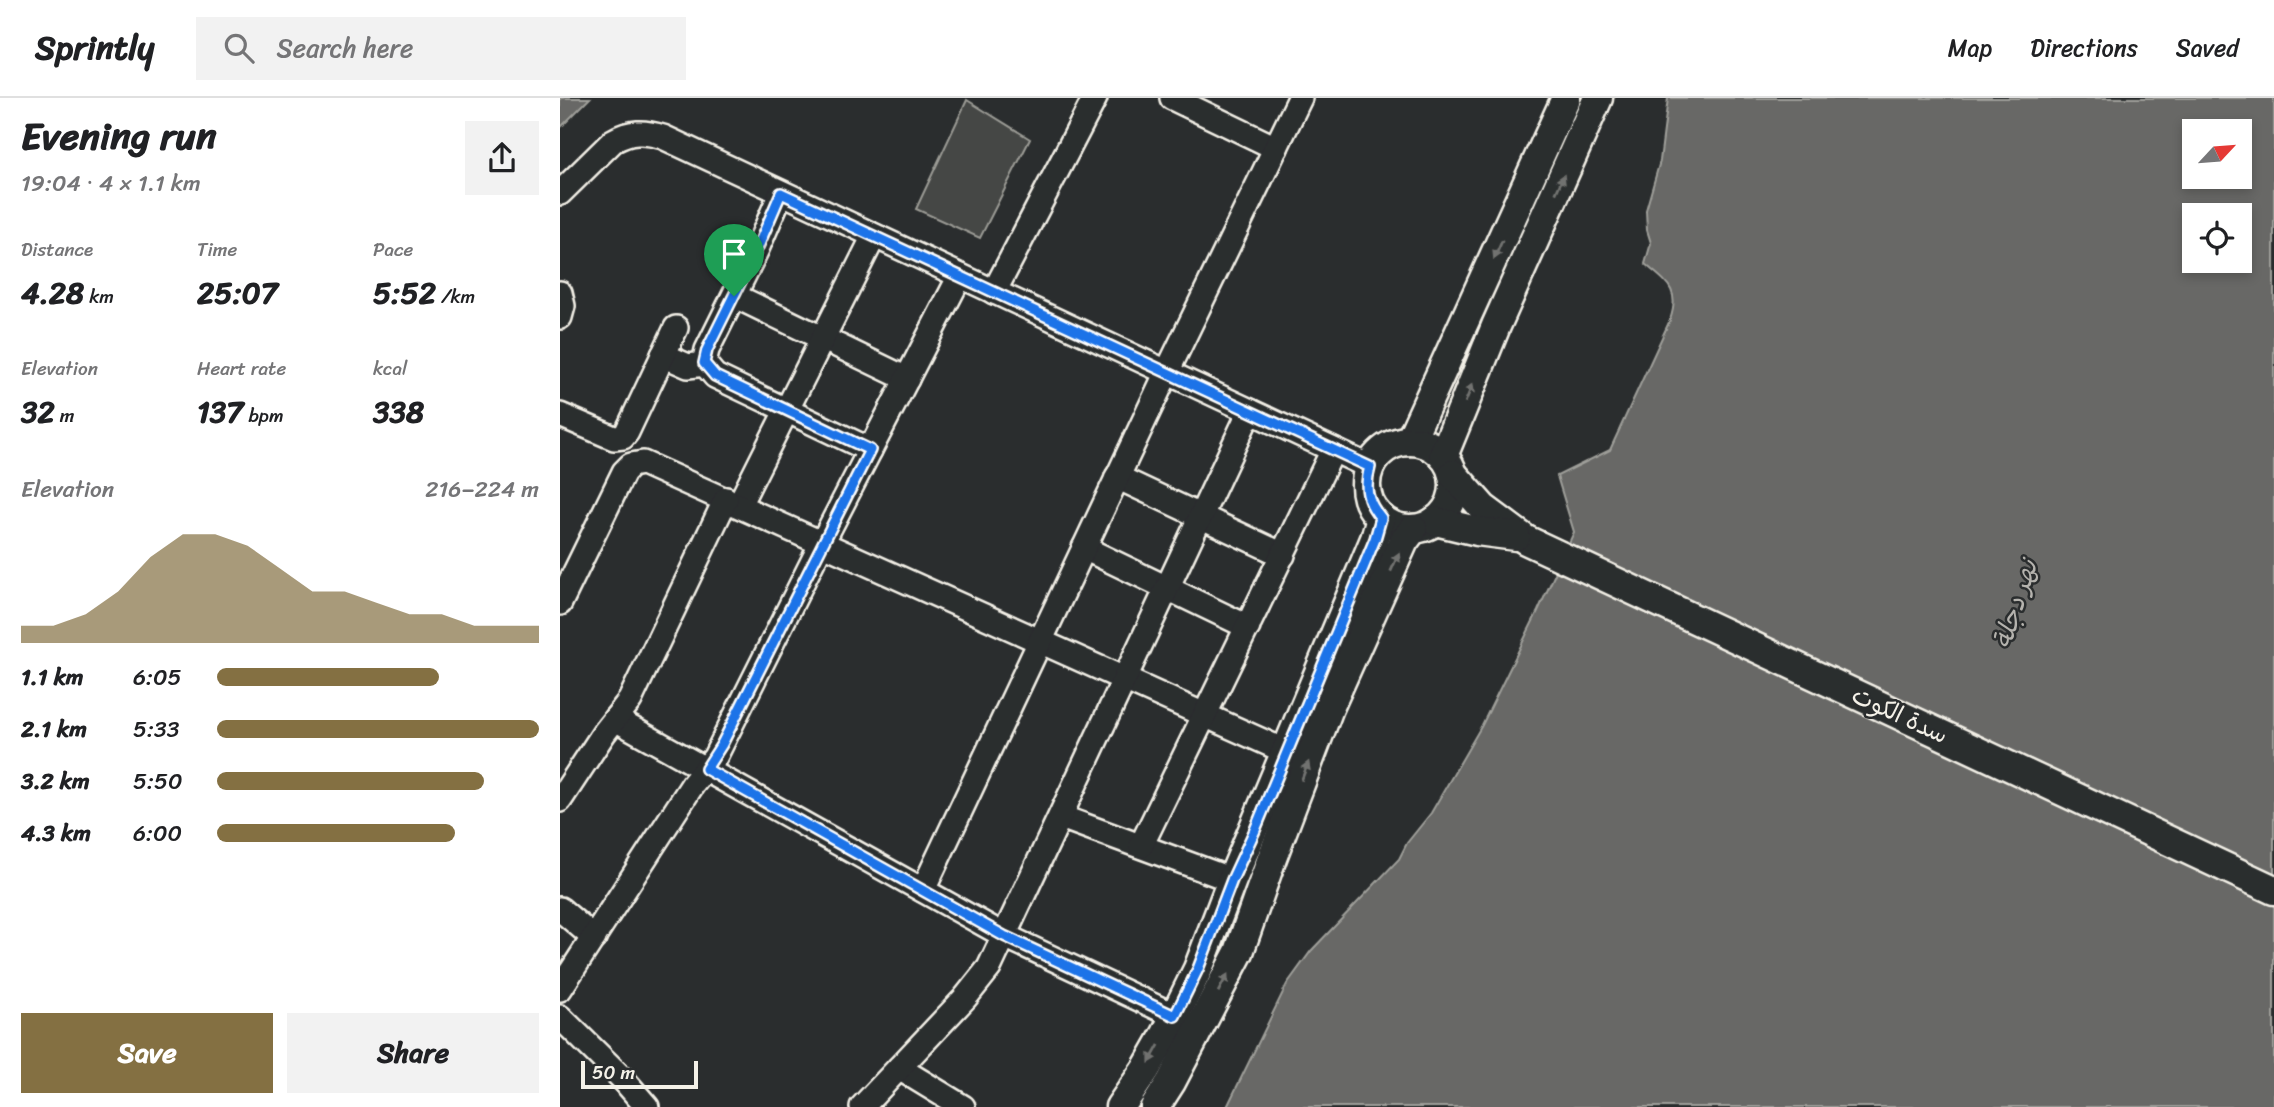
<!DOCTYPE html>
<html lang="en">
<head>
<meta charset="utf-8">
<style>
	:root { --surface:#fff; --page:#f2f2f2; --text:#202124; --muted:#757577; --line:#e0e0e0; --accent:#847042 }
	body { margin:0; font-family:Sriracha,"Playpen Sans Arabic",sans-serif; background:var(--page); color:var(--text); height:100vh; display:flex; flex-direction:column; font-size:26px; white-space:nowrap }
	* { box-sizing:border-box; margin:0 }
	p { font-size:23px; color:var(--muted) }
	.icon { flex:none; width:38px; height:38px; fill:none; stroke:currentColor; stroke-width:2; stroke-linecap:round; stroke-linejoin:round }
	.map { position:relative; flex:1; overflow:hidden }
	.panel { display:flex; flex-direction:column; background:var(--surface); width:560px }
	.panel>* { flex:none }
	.needle { width:46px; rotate:64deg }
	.controls { position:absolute; left:1622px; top:21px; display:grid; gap:14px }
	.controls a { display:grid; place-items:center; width:70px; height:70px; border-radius:0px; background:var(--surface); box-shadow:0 4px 10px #0003; font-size:35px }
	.scale { position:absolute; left:21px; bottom:18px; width:117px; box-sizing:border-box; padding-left:7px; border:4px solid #f4f1e8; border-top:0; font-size:19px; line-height:24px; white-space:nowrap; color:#f4f1e8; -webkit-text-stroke:5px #2a2d2e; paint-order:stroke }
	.pin { position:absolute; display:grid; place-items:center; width:60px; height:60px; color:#fff; margin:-72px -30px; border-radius:50% 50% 50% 0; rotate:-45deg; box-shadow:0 0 7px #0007 }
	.pin .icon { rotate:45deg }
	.round { display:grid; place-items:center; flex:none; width:74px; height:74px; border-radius:0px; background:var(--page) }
	.headline { display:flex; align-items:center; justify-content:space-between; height:119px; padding:0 21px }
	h1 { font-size:38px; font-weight:800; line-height:52px }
	.figures { display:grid; grid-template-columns:repeat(3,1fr); gap:10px; height:119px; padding:7px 21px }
	.figures div { display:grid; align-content:center }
	.figures b { font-size:30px; font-weight:800 }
	.figures small { font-size:19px; font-weight:400 }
	.figures p { font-size:19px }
	.chart { height:196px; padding:14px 21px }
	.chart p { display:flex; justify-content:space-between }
	.chart svg { width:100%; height:126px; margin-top:7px; fill:var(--accent); opacity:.7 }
	.button { display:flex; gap:14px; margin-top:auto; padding:14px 21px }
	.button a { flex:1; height:80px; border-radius:0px; background:var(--accent); color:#fff; font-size:28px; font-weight:800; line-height:80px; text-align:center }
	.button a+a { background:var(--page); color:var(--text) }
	ul { padding:0 21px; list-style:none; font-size:23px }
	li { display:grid; grid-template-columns:112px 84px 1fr; align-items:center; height:52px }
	li i { height:18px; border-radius:9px; background:var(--accent) }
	header { display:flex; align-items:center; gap:42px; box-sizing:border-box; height:98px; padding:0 35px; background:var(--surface); border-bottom:2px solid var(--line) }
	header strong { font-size:33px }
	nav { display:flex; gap:38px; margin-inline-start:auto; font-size:24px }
	.search { width:490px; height:63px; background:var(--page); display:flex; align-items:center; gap:18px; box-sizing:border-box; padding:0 24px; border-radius:0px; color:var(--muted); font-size:26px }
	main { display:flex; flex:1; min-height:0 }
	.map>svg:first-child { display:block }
</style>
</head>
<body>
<header>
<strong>Sprintly</strong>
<div class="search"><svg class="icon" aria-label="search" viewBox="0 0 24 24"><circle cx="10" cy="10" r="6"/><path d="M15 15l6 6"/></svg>Search here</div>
<nav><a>Map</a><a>Directions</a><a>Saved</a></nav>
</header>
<main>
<section class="panel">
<div class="headline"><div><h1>Evening run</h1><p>19:04 · 4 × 1.1 km</p></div><a class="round"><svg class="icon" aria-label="share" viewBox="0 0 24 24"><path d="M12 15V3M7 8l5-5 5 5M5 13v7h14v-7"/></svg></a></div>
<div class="figures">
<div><p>Distance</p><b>4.28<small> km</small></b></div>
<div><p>Time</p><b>25:07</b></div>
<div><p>Pace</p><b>5:52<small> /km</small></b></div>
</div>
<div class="figures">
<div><p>Elevation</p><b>32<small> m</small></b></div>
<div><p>Heart rate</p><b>137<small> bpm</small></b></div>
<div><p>kcal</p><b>338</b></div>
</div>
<div class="chart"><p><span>Elevation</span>216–224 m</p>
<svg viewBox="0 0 160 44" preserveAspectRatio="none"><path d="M0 44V38L10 38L20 34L30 26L40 14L50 6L60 6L70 10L80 18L90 26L100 26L110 30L120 34L130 34L140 38L150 38L160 38V44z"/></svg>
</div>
<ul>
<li><b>1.1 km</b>6:05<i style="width:69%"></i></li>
<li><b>2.1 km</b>5:33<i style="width:100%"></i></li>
<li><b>3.2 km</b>5:50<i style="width:83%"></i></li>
<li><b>4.3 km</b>6:00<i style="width:74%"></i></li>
</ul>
<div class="button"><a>Save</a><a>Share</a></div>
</section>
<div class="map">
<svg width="1714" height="1009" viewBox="0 0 1714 1009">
	<rect width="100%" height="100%" fill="#2a2d2e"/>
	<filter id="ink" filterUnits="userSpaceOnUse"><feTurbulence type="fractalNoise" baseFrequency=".0143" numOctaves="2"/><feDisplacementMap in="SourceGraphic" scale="14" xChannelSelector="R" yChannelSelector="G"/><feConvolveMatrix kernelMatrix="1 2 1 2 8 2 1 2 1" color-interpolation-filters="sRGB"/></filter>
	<g filter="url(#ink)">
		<!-- green -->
		<polygon fill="#444645" stroke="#9c9c96" stroke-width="2" points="407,2 470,41 420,140 356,111"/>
		<!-- water -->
		<g fill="#676866" stroke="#9f9f9a" stroke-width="2" fill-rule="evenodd">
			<polygon points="0,0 30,0 0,30"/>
			<path d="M1108,0H1714V1009H667L727,886L751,853L839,761L847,745L871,715L922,627L978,513L1014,434L997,378L1050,352L1110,222C1121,191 1106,184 1085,166L1091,145L1087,132L1086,112L1100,63ZM1634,33H1680V79H1634ZM1634,117H1680V163H1634Z"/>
		</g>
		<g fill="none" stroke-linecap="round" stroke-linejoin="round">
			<defs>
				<g id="minor">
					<polyline points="612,0 716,50"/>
					<path d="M0,95L53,43C70,33 84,33 103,39L810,369"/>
					<polyline points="221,95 197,151 147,252 144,265 155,278 310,352"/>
					<polyline points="434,194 535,0"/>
					<polyline points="0,195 3,208 0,219"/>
					<polyline points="175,198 347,281"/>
					<polyline points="103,257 128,268 145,266"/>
					<polyline points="0,317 54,340 63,339 67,334 116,230"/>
					<polyline points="557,379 723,457"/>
					<polyline points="179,407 314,138"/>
					<polyline points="524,450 688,529"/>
					<polyline points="0,505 64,374 71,367 83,365 727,654"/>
					<polyline points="55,621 445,838 615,918"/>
					<polyline points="0,702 44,635 70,602 166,401"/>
					<polyline points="501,719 672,782"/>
					<polyline points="581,748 773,352"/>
					<polyline points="363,792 607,274 740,0"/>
					<polyline points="0,811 34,840"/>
					<polyline points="0,891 133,686 155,659 262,445 400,178"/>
					<polyline points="0,919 62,980 87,1009"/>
					<polyline points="339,970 403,1009"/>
					<polyline points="302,1009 405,900 429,870 690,313"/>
				</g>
				<g id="major">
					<polyline points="850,343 1006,0"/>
					<circle cx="850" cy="387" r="44"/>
					<polyline points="883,358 936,228 1038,0"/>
					<polyline points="893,376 923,410 966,442 1714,792"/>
					<polyline points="875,423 917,433 956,438"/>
					<polyline points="560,1009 586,971 606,936 638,871 672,782 815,441 821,420"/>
					<polyline points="595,1009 611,984 679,854 712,760 769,610 844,443 853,431"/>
				</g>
			</defs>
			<!-- minor casing -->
			<use href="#minor" stroke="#f4f1e8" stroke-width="28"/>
			<!-- major casing -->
			<use href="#major" stroke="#f4f1e8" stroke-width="33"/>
			<!-- minor -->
			<use href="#minor" stroke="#2a2d2e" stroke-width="23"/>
			<!-- major -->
			<use href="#major" stroke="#2a2d2e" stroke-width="28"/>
		</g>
		<!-- one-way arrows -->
		<defs><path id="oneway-solid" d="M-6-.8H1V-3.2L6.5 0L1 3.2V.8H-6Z" transform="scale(1.75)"/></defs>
		<g fill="#71726f">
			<use href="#oneway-solid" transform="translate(1000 86) rotate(-66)"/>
			<use href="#oneway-solid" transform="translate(938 152) rotate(114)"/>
			<use href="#oneway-solid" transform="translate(909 295) rotate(-68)"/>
			<use href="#oneway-solid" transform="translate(835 464) rotate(-66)"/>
			<use href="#oneway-solid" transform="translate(745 673) rotate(-69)"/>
			<use href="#oneway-solid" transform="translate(663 885) rotate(-62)"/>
			<use href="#oneway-solid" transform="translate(594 956) rotate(119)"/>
		</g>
	</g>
	<g fill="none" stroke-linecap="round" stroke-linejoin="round" filter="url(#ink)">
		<defs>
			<path id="route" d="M221,95L810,369C804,390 807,404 821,420L815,441L695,732L672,782L638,871L615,918L444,838L146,671L162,646L310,352L155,278L144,265L147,252L197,151Z"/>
		</defs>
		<!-- route casing -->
		<use href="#route" stroke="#fff" stroke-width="14"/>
		<!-- route -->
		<use href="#route" stroke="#1a73e8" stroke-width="9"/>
	</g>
	<g text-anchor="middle" stroke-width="5" stroke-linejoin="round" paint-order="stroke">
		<!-- street labels -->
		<g font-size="24" fill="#f4f1e8" stroke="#2a2d2e">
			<text transform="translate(1340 617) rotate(25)" y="8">سدة الكوت</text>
		</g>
		<!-- water labels -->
		<g font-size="26" font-style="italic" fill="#b5b3ae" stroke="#2a2d2e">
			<text transform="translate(1455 506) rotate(-72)" y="9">نهر دجلة</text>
		</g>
	</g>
</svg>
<div class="controls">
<a><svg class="needle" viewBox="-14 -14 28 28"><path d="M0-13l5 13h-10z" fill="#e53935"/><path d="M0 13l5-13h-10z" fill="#757577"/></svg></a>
<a><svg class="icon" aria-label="locate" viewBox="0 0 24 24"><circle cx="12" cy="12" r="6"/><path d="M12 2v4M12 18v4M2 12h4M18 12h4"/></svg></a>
</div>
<div class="scale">50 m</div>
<div class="pin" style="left:174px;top:198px;background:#1e9e55"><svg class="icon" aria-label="arrive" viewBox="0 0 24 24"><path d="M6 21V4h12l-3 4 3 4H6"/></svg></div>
</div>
</main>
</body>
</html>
